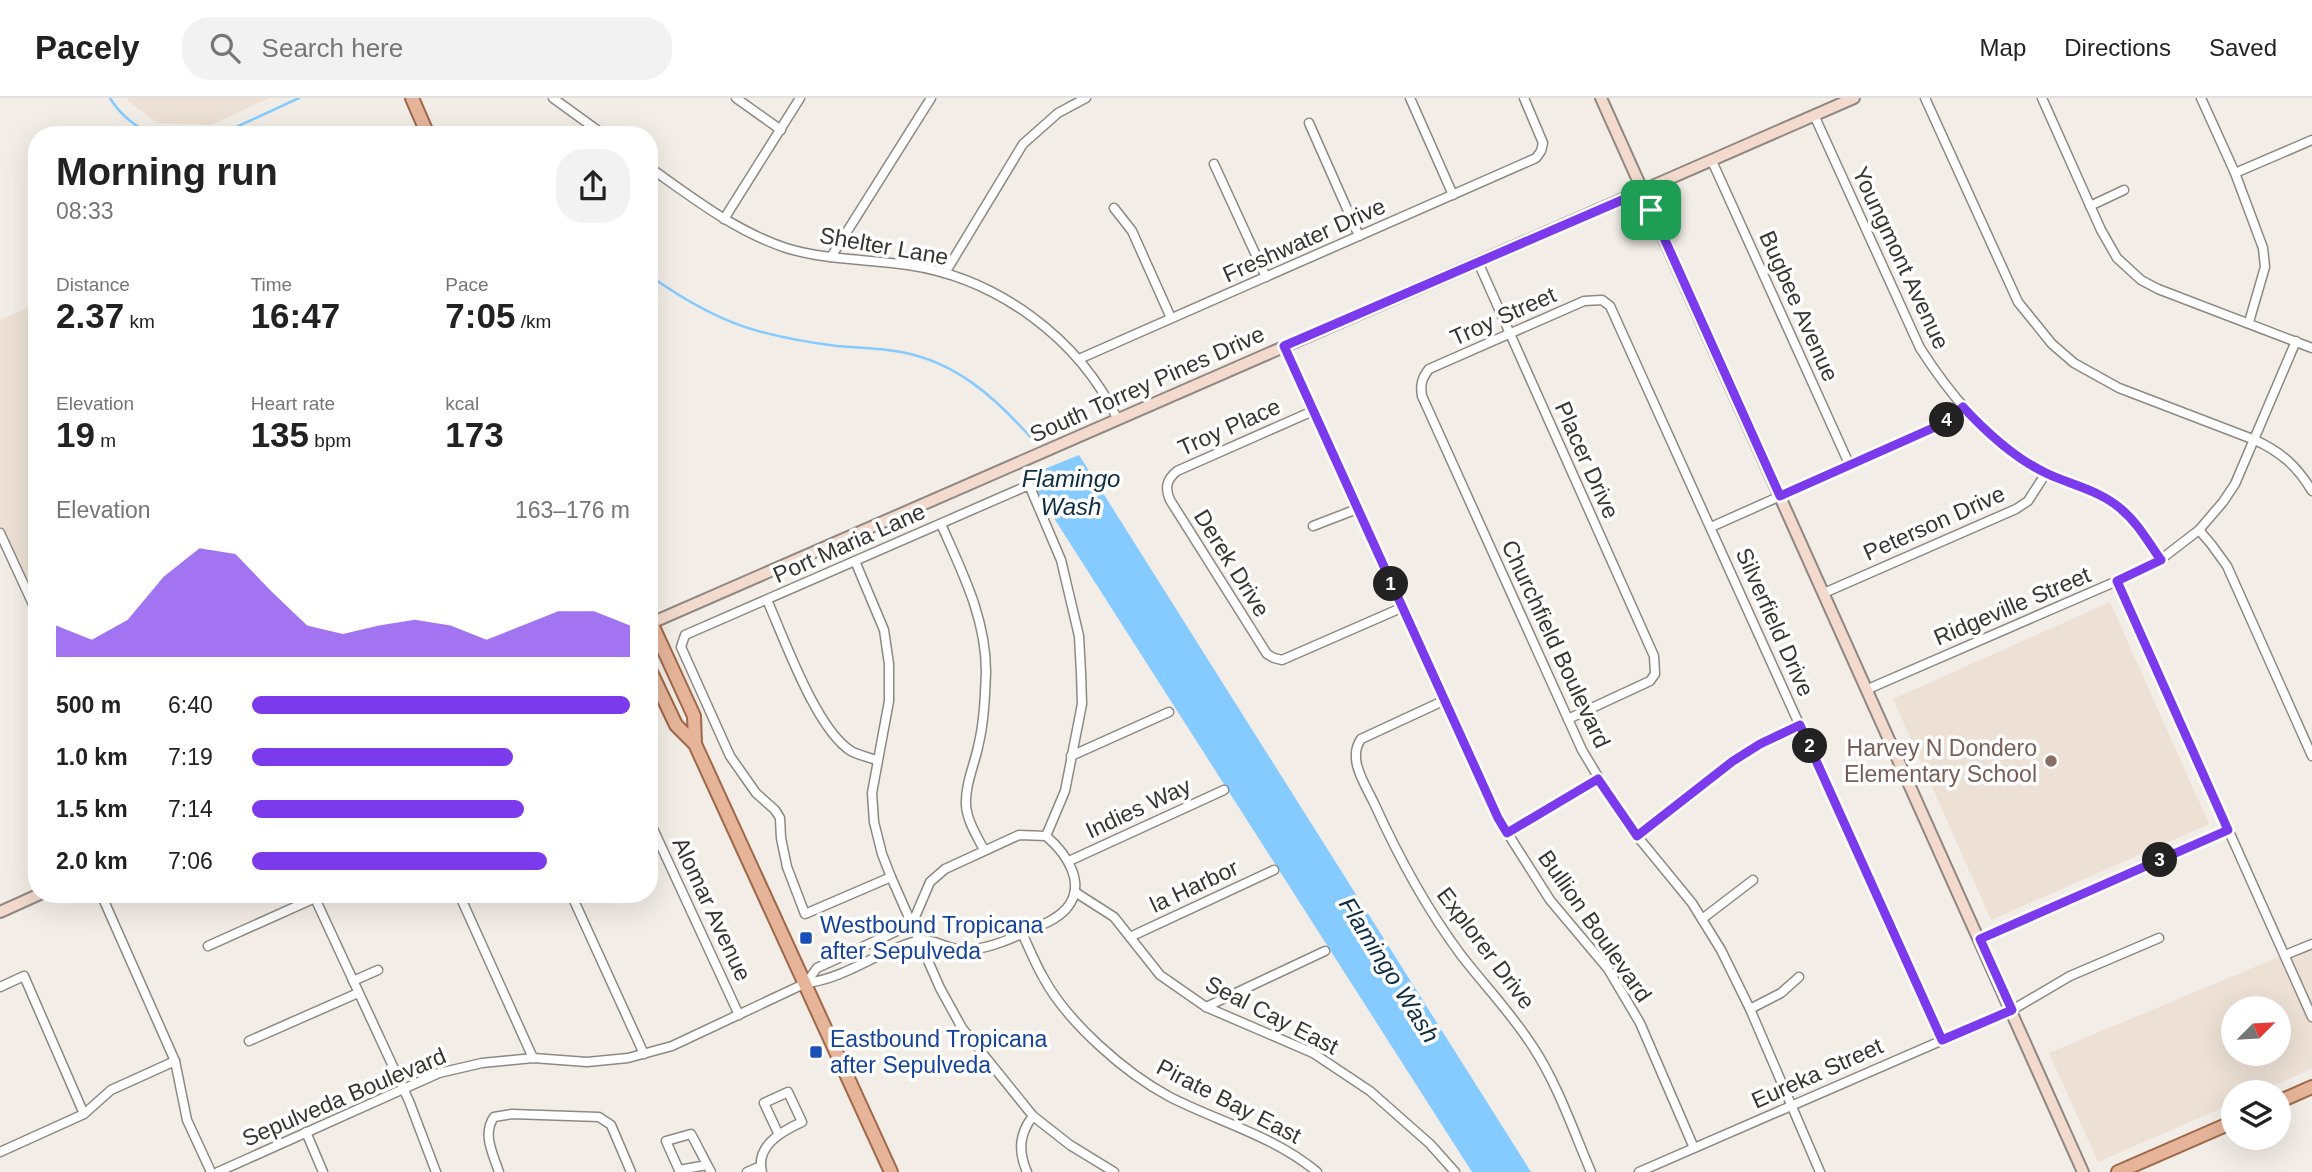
<!DOCTYPE html>
<html lang="en">
<head>
<meta charset="utf-8">
<style>
	:root { --surface:#fff; --page:#f2f2f2; --text:#222; --muted:#767676; --line:#e0e0e0; --accent:#7c3aed }
	body { margin:0; font-family:Arial,sans-serif; background:var(--page); color:var(--text); height:100vh; display:flex; flex-direction:column; font-size:26px; white-space:nowrap }
	* { box-sizing:border-box; margin:0 }
	p { font-size:23px; color:var(--muted) }
	.icon { flex:none; width:38px; height:38px; fill:none; stroke:currentColor; stroke-width:2; stroke-linecap:round; stroke-linejoin:round }
	.map { position:relative; flex:1; overflow:hidden }
	.drawer { position:absolute; left:28px; top:28px; width:630px; height:777px; display:flex; flex-direction:column; background:var(--surface); border-radius:28px; box-shadow:0 7px 28px #0002 }
	.drawer>* { flex:none }
	.needle { width:46px; rotate:66deg }
	.buttons { position:absolute; left:2221px; top:898px; display:grid; gap:14px }
	.buttons a { display:grid; place-items:center; width:70px; height:70px; border-radius:50%; background:var(--surface); box-shadow:0 7px 28px #0002; font-size:35px }
	.pin { position:absolute; display:grid; place-items:center; width:60px; height:60px; color:#fff; margin:-30px; border-radius:14px; box-shadow:0 4px 10px #0006 }
	.km { position:absolute; width:35px; height:35px; margin:-18px; border-radius:50%; background:#222; color:#fff; font-size:19px; line-height:35px; text-align:center }
	.round { display:grid; place-items:center; flex:none; width:74px; height:74px; border-radius:28px; background:var(--page) }
	.overview { display:flex; align-items:center; justify-content:space-between; height:119px; padding:0 28px }
	h1 { font-size:38px; font-weight:700; line-height:52px }
	.stats { display:grid; grid-template-columns:repeat(3,1fr); gap:10px; height:119px; padding:7px 28px }
	.stats div { display:grid; align-content:center }
	.stats b { font-size:35px; font-weight:700 }
	.stats small { font-size:19px; font-weight:400 }
	.stats p { font-size:19px }
	.chart { height:196px; padding:14px 28px }
	.chart p { display:flex; justify-content:space-between }
	.chart svg { width:100%; height:126px; margin-top:7px; fill:var(--accent); opacity:.7 }
	ul { padding:0 28px; list-style:none; font-size:23px }
	li { display:grid; grid-template-columns:112px 84px 1fr; align-items:center; height:52px }
	li i { height:18px; border-radius:9px; background:var(--accent) }
	header { display:flex; align-items:center; gap:42px; box-sizing:border-box; height:98px; padding:0 35px; background:var(--surface); border-bottom:2px solid var(--line) }
	header strong { font-size:33px }
	nav { display:flex; gap:38px; margin-inline-start:auto; font-size:24px }
	.search { width:490px; height:63px; background:var(--page); display:flex; align-items:center; gap:18px; box-sizing:border-box; padding:0 24px; border-radius:28px; color:var(--muted); font-size:26px }
	.map>svg:first-child { display:block }
</style>
</head>
<body>
<header>
<strong>Pacely</strong>
<div class="search"><svg class="icon" aria-label="search" viewBox="0 0 24 24"><circle cx="10" cy="10" r="6"/><path d="M15 15l6 6"/></svg>Search here</div>
<nav><a>Map</a><a>Directions</a><a>Saved</a></nav>
</header>
<div class="map">
<svg width="2312" height="1074" viewBox="0 0 2312 1074">
	<rect width="100%" height="100%" fill="#f3ede7"/>
	<!-- built -->
	<g fill="#ede1d5" fill-rule="evenodd">
		<polygon points="127,0 269,0 211,27 158,25 128,3"/>
		<polygon points="37,205 37,502 32,504 0,435 0,222"/>
		<polygon points="2110,504 2209,726 1991,822 1893,601"/>
		<path d="M2312,845V971L2259,994H2233V1005L2098,1064L2049,955ZM2233,910H2278V956H2233Z"/>
	</g>
	<!-- water -->
	<polygon fill="#85cbff" points="1079,357 1531,1074 1472,1074 1027,378"/>
	<g fill="none" stroke-linecap="round" stroke-linejoin="round">
		<!-- stream -->
		<g stroke="#85cbff" stroke-width="2.5">
			<path d="M110,0C120,17 135,28 152,37"/>
			<polyline points="219,37 299,0"/>
			<path d="M649,177C681,200 721,223 758,233C784,240 811,245 837,248C859,250 880,250 901,254C956,264 996,300 1032,341"/>
		</g>
		<defs>
			<g id="street">
				<polyline points="553,0 604,37"/>
				<polyline points="736,0 781,32"/>
				<polyline points="1410,0 1453,97"/>
				<path d="M1925,0L2018,204L2052,246L2074,265L2119,290L2255,342C2281,354 2297,368 2312,393"/>
				<polyline points="2042,0 2101,132 2117,160 2141,182 2158,191 2312,250"/>
				<polyline points="2201,0 2235,75 2263,150 2265,169 2249,224"/>
				<path d="M1814,17L1920,250C1949,295 1983,337 2030,366C2057,383 2091,389 2117,408C2136,421 2148,443 2160,462"/>
				<polyline points="1309,25 1359,138"/>
				<polyline points="1712,63 1850,368"/>
				<polyline points="1214,66 1266,179"/>
				<path d="M649,69C693,100 735,133 786,150C825,162 867,161 908,167C997,180 1079,240 1118,322"/>
				<polyline points="2235,75 2312,42"/>
				<polyline points="2090,108 2124,92"/>
				<polyline points="1114,110 1132,133 1171,220"/>
				<polyline points="724,121 800,0"/>
				<polyline points="831,159 931,0"/>
				<polyline points="1478,164 1654,558 1655,576 1650,583 1568,621"/>
				<polyline points="945,175 1023,46 1058,15 1086,0"/>
				<polyline points="1285,248 1498,720 1550,802 1608,871 1640,925 1694,1050"/>
				<polyline points="1079,261 1536,60 1541,53 1543,45 1524,0"/>
				<path d="M1313,313L1177,373C1166,382 1165,390 1170,402L1267,556L1274,560L1282,562L1401,510"/>
				<path d="M941,426C962,474 986,520 986,574C985,599 984,625 978,649C974,668 965,687 966,707C967,723 977,738 984,752"/>
				<polyline points="1313,428 1357,411"/>
				<polyline points="1711,429 1942,326 1963,309"/>
				<polyline points="2199,432 2211,446 2227,468 2312,658"/>
				<polyline points="0,435 37,515"/>
				<polyline points="855,463 884,532 889,566 889,603 872,695 874,724 882,756 891,779 940,890 962,930 1033,1018 1070,1047 1114,1074"/>
				<polyline points="2117,483 2312,919"/>
				<polyline points="1824,495 2016,411 2028,403 2046,375"/>
				<path d="M767,502C784,540 816,631 851,653C858,657 868,659 876,662"/>
				<polyline points="1868,591 2117,483 2160,462 2199,432 2223,404 2235,386 2296,243"/>
				<path d="M1443,603L1361,641C1347,661 1365,686 1374,705C1398,758 1426,810 1461,857C1485,888 1512,916 1533,949C1558,987 1573,1032 1591,1074"/>
				<polyline points="1071,658 1169,614"/>
				<polyline points="649,722 739,917"/>
				<polyline points="1507,735 1598,681"/>
				<polyline points="1637,738 1733,663 1760,646 1800,627"/>
				<polyline points="1069,763 1224,692"/>
				<polyline points="891,779 805,816 787,769 781,740 780,720 775,712 756,695 730,658 681,549 685,537 1029,387 1061,462 1079,538 1081,575 1082,606 1065,693 1046,738"/>
				<polyline points="1075,794 1114,819 1160,877 1206,909 1313,955 1370,993 1430,1046 1455,1074"/>
				<polyline points="101,796 175,963 187,1022 211,1074"/>
				<polyline points="313,796 409,1003 436,1074"/>
				<polyline points="459,796 533,960"/>
				<polyline points="571,796 644,956"/>
				<polyline points="1702,821 1753,782"/>
				<path d="M1022,835C1029,850 1035,865 1043,879C1067,924 1125,975 1170,999C1219,1024 1274,1038 1317,1074"/>
				<polyline points="1130,839 1274,772"/>
				<polyline points="1980,841 2228,732"/>
				<polyline points="208,848 315,800"/>
				<polyline points="2285,857 2312,846"/>
				<polyline points="353,883 378,872"/>
				<polyline points="0,889 24,878 84,1016"/>
				<polyline points="1206,909 1325,853"/>
				<polyline points="1750,911 1781,895 1799,879"/>
				<polyline points="249,943 358,895"/>
				<polyline points="306,1034 323,1074"/>
				<polyline points="0,1054 84,1016 111,992 175,963"/>
				<path d="M707,1067L679,1072L666,1043L691,1036C698,1049 704,1061 711,1074"/>
				<path d="M218,1074L439,975L482,965L533,960L587,964L628,960L672,948L806,885C845,881 878,853 916,843C931,838 951,854 968,852C990,850 1008,842 1028,833C1041,827 1056,822 1066,811C1088,786 1066,755 1046,738L1019,737L945,771L930,784L912,826L817,870L806,885"/>
				<path d="M499,1074C493,1056 482,1036 494,1019L512,1016L599,1019L611,1027L631,1074"/>
				<polyline points="747,1074 761,1068"/>
				<path d="M762,1074C755,1048 782,1033 802,1024L788,994L764,1005L778,1035"/>
				<path d="M1027,1074C1018,1053 1019,1036 1033,1018"/>
				<polyline points="1639,1074 2012,912 2070,878 2159,840"/>
				<path d="M1820,1074L1750,911L1721,852L1692,805L1624,722L1582,652L1422,298C1420,286 1422,280 1429,271L1584,203L1602,202L1610,208L1942,942"/>
			</g>
			<g id="secondary">
				<polyline points="1601,0 2083,1074"/>
				<polyline points="649,526 1854,0"/>
				<polyline points="0,814 40,796"/>
			</g>
			<g id="primary">
				<polyline points="412,0 428,37"/>
				<polyline points="649,520 694,618 695,646"/>
				<polyline points="649,570 676,627 695,646 891,1074"/>
				<polyline points="2278,1004 2312,989"/>
				<polyline points="2118,1074 2233,1024"/>
			</g>
		</defs>
		<!-- street casing -->
		<use href="#street" stroke="#8e8883" stroke-width="11"/>
		<!-- secondary casing -->
		<use href="#secondary" stroke="#8e8883" stroke-width="14"/>
		<!-- primary casing -->
		<use href="#primary" stroke="#9f6849" stroke-width="16"/>
		<!-- street -->
		<use href="#street" stroke="#fff" stroke-width="8"/>
		<!-- secondary -->
		<use href="#secondary" stroke="#f3dacc" stroke-width="10"/>
		<!-- primary -->
		<use href="#primary" stroke="#e6b599" stroke-width="12"/>
	</g>
	<g fill="none" stroke-linecap="round" stroke-linejoin="round">
		<defs>
			<path id="route" d="M1643,93L1780,398L1942,326L1963,309C1987,335 2015,361 2048,376C2072,387 2101,393 2121,411C2138,425 2148,444 2161,462L2117,483L2228,732L1980,841L2012,912L1942,942L1800,627L1760,646L1733,663L1637,738L1598,681L1507,735L1498,720L1284,248Z"/>
		</defs>
		<!-- route casing -->
		<use href="#route" stroke="#fff" stroke-width="14"/>
		<!-- route -->
		<use href="#route" stroke="#7c3aed" stroke-width="9"/>
	</g>
	<!-- markers -->
	<circle fill="#8d6e63" stroke="#fff" stroke-width="2.5" cx="2051" cy="663" r="7"/>
	<g fill="#1a4fb4" stroke="#fff" stroke-width="2.5">
		<rect x="799" y="833" width="14" height="14" rx="3.5"/>
		<rect x="809" y="947" width="14" height="14" rx="3.5"/>
	</g>
	<g text-anchor="middle" stroke-width="7" stroke-linejoin="round" paint-order="stroke">
		<!-- street labels -->
		<g font-size="23" fill="#383533" stroke="#fff">
			<text transform="translate(1304 142) rotate(-24)" y="8">Freshwater Drive</text>
			<text transform="translate(884 148) rotate(10)" y="8">Shelter Lane</text>
			<text transform="translate(1901 160) rotate(65)" y="8">Youngmont Avenue</text>
			<text transform="translate(1799 208) rotate(66)" y="8">Bugbee Avenue</text>
			<text transform="translate(1503 218) rotate(-24)" y="8">Troy Street</text>
			<text transform="translate(1147 286) rotate(-24)" y="8">South Torrey Pines Drive</text>
			<text transform="translate(1229 329) rotate(-24)" y="8">Troy Place</text>
			<text transform="translate(1587 362) rotate(66)" y="8">Placer Drive</text>
			<text transform="translate(1934 425) rotate(-24)" y="8">Peterson Drive</text>
			<text transform="translate(849 445) rotate(-24)" y="8">Port Maria Lane</text>
			<text transform="translate(1232 465) rotate(58)" y="8">Derek Drive</text>
			<text transform="translate(2012 508) rotate(-23)" y="8">Ridgeville Street</text>
			<text transform="translate(1775 524) rotate(66)" y="8">Silverfield Drive</text>
			<text transform="translate(1556 546) rotate(65)" y="8">Churchfield Boulevard</text>
			<text transform="translate(1138 710) rotate(-25)" y="8">Indies Way</text>
			<text transform="translate(1194 788) rotate(-25)" y="8">la Harbor</text>
			<text transform="translate(712 811) rotate(65)" y="8">Alomar Avenue</text>
			<text transform="translate(1595 828) rotate(55)" y="8">Bullion Boulevard</text>
			<text transform="translate(1486 850) rotate(53)" y="8">Explorer Drive</text>
			<text transform="translate(1272 917) rotate(27)" y="8">Seal Cay East</text>
			<text transform="translate(1817 975) rotate(-24)" y="8">Eureka Street</text>
			<text transform="translate(344 999) rotate(-23)" y="8">Sepulveda Boulevard</text>
			<text transform="translate(1229 1003) rotate(27)" y="8">Pirate Bay East</text>
		</g>
		<!-- education labels -->
		<g font-size="23" fill="#785e54" stroke="#fff" text-anchor="end">
			<text x="2037" y="658">Harvey N Dondero<tspan x="2037" dy="26">Elementary School</tspan></text>
		</g>
		<!-- transit labels -->
		<g font-size="23" fill="#164399" stroke="#fff" text-anchor="start">
			<text x="820" y="835">Westbound Tropicana<tspan x="820" dy="26">after Sepulveda</tspan></text>
			<text x="830" y="949">Eastbound Tropicana<tspan x="830" dy="26">after Sepulveda</tspan></text>
		</g>
		<!-- water labels -->
		<g font-size="24" font-style="italic" fill="#0e2d42" stroke="#fff">
			<text x="1071" y="389">Flamingo<tspan x="1071" dy="28">Wash</tspan></text>
			<text transform="translate(1389 872) rotate(58)" y="8">Flamingo Wash</text>
		</g>
	</g>
</svg>
<div class="buttons">
<a><svg class="needle" viewBox="-14 -14 28 28"><path d="M0-13l5 13h-10z" fill="#e53935"/><path d="M0 13l5-13h-10z" fill="#767676"/></svg></a>
<a><svg class="icon" aria-label="layers" viewBox="0 0 24 24"><path d="M12 4l9 5-9 5-9-5zM3 14l9 5 9-5"/></svg></a>
</div>
<div class="pin" style="left:1651px;top:112px;background:#1e9e55"><svg class="icon" aria-label="arrive" viewBox="0 0 24 24"><path d="M6 21V4h12l-3 4 3 4H6"/></svg></div>
<b class="km" style="left:1391px;top:486px">1</b>
<b class="km" style="left:1810px;top:648px">2</b>
<b class="km" style="left:2160px;top:762px">3</b>
<b class="km" style="left:1947px;top:322px">4</b>
<section class="drawer">
<div class="overview"><div><h1>Morning run</h1><p>08:33</p></div><a class="round"><svg class="icon" aria-label="share" viewBox="0 0 24 24"><path d="M12 15V3M7 8l5-5 5 5M5 13v7h14v-7"/></svg></a></div>
<div class="stats">
<div><p>Distance</p><b>2.37<small> km</small></b></div>
<div><p>Time</p><b>16:47</b></div>
<div><p>Pace</p><b>7:05<small> /km</small></b></div>
</div>
<div class="stats">
<div><p>Elevation</p><b>19<small> m</small></b></div>
<div><p>Heart rate</p><b>135<small> bpm</small></b></div>
<div><p>kcal</p><b>173</b></div>
</div>
<div class="chart"><p><span>Elevation</span>163–176 m</p>
<svg viewBox="0 0 160 44" preserveAspectRatio="none"><path d="M0 44V33L10 38L20 31L30 16L40 6L50 8L60 21L70 33L80 36L90 33L100 31L110 33L120 38L130 33L140 28L150 28L160 33V44z"/></svg>
</div>
<ul>
<li><b>500 m</b>6:40<i style="width:100%"></i></li>
<li><b>1.0 km</b>7:19<i style="width:69%"></i></li>
<li><b>1.5 km</b>7:14<i style="width:72%"></i></li>
<li><b>2.0 km</b>7:06<i style="width:78%"></i></li>
</ul>
</section>
</div>
</body>
</html>
